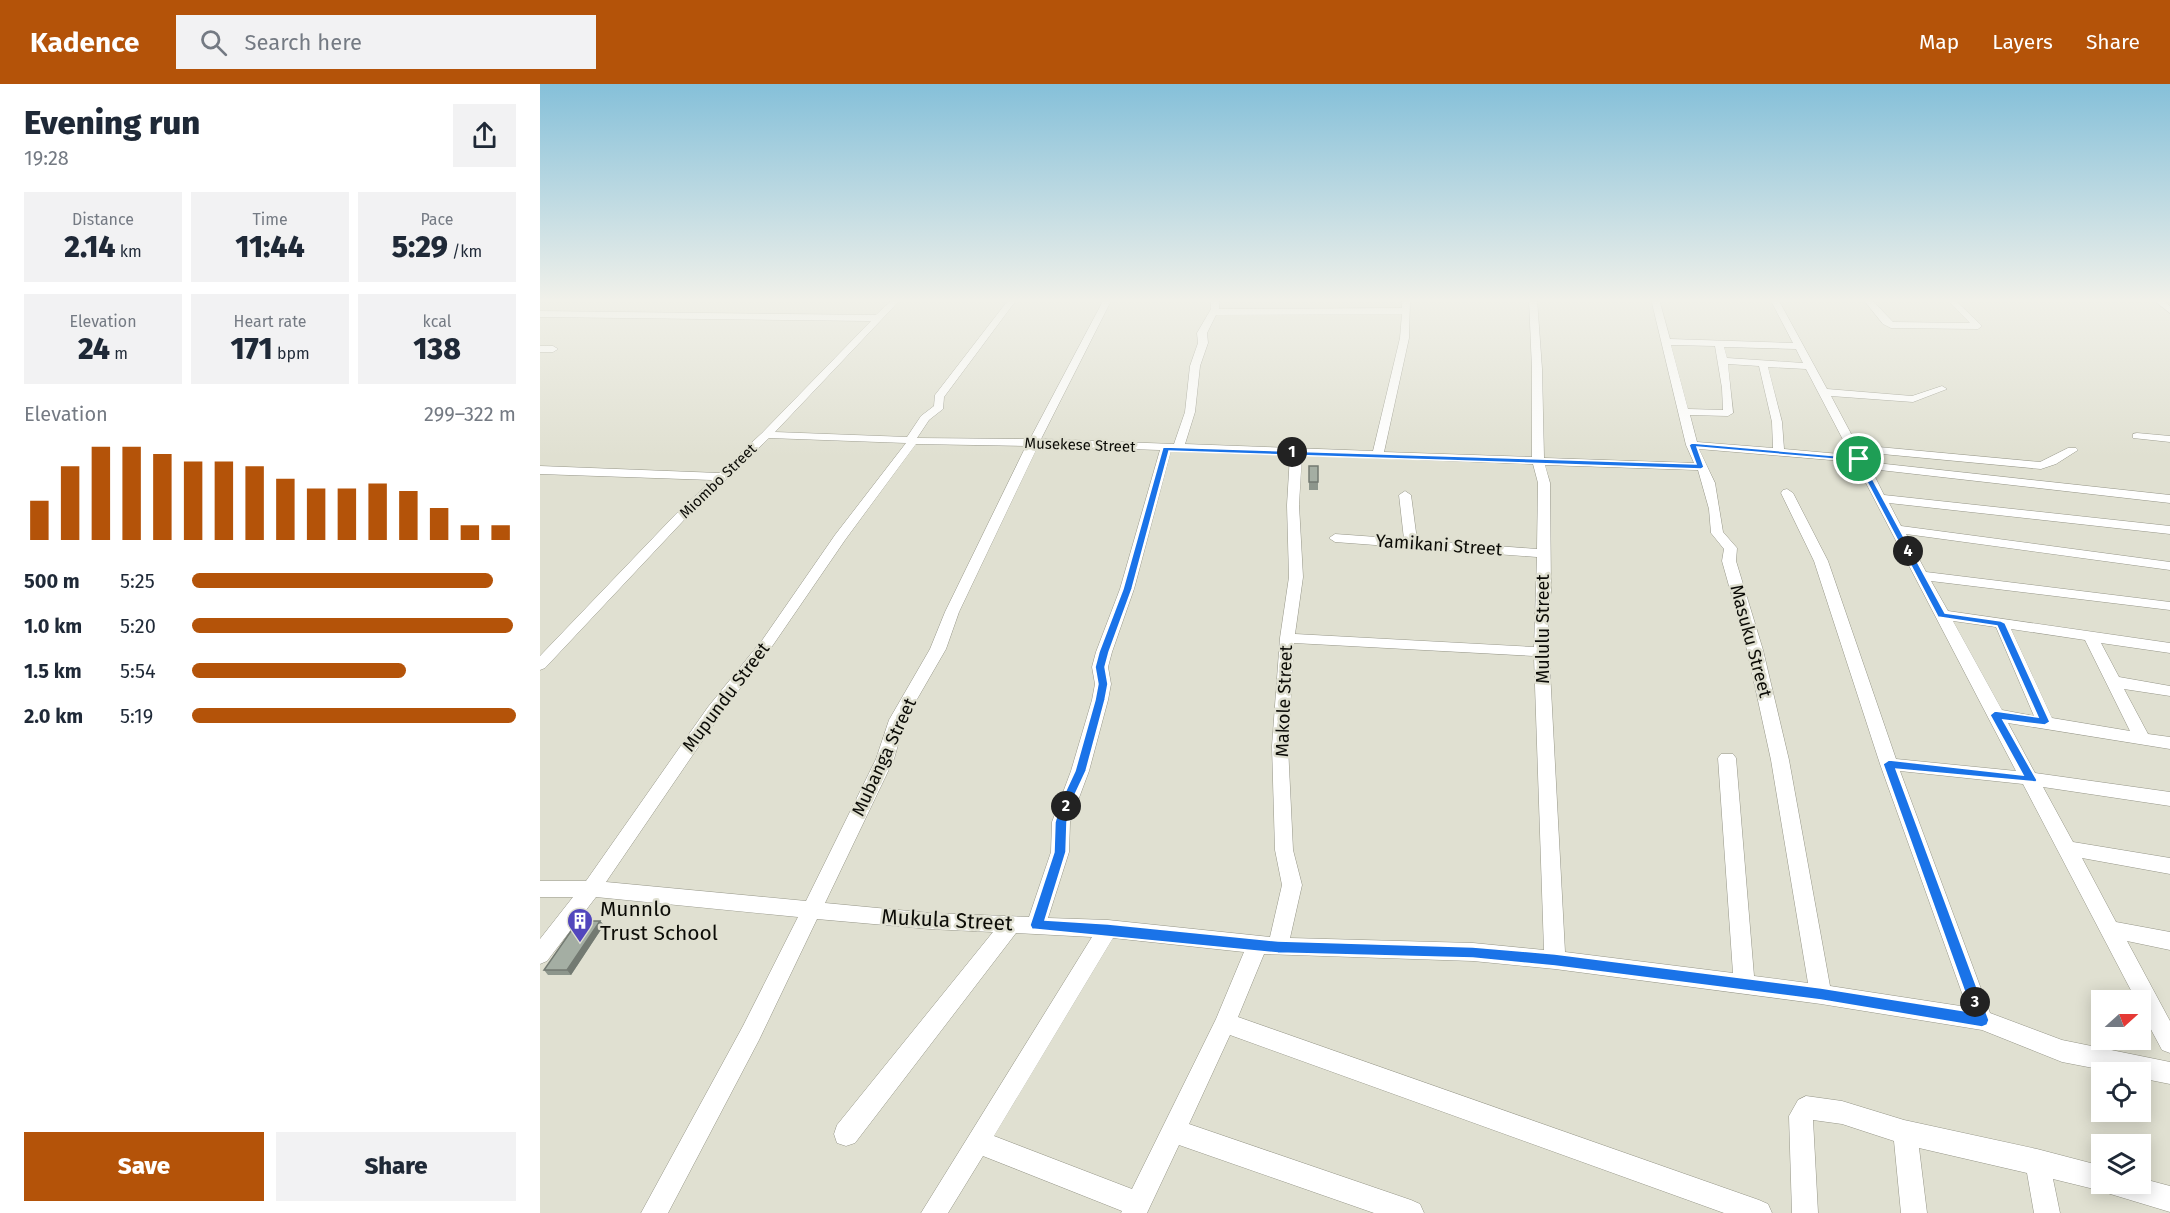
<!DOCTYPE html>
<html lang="en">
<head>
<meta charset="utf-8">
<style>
	:root { --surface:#fff; --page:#f2f2f3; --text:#1f2937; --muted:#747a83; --accent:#b45309 }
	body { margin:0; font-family:"Fira Sans",sans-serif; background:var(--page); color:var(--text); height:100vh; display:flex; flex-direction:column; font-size:22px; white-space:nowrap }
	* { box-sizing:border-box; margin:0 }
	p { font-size:20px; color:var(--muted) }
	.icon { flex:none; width:33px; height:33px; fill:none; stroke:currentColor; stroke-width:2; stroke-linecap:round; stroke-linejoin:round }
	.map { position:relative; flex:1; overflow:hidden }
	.panel { display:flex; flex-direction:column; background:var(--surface); width:540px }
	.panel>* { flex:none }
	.needle { width:39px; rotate:69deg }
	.controls { position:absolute; left:1551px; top:906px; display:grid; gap:12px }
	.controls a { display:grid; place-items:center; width:60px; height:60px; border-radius:0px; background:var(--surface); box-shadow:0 3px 15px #0003; font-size:30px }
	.pin { position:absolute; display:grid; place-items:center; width:51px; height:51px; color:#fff; margin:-26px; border:3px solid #fff; border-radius:50%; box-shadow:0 2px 6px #0007 }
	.km { position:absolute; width:30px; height:30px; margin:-15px; border-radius:50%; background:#222; color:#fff; font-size:16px; line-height:30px; text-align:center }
	.round { display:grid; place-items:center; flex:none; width:63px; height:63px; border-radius:0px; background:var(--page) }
	.summary { display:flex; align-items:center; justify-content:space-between; height:102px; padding:0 24px }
	h1 { font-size:33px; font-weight:800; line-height:45px }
	.figures { display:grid; grid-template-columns:repeat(3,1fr); gap:9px; height:102px; padding:6px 24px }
	.figures div { display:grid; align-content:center; border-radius:0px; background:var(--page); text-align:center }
	.figures b { font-size:30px; font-weight:800 }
	.figures small { font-size:16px; font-weight:400 }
	.figures p { font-size:16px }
	.chart { height:168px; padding:12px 24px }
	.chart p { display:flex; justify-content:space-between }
	.chart svg { width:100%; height:108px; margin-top:6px; stroke:var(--accent); stroke-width:6 }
	.cta { display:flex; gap:12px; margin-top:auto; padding:12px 24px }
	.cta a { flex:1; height:69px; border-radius:0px; background:var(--accent); color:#fff; font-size:24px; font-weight:800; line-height:69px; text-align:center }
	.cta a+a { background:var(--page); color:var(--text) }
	ul { padding:0 24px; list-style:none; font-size:20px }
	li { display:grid; grid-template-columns:96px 72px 1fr; align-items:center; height:45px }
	li i { height:15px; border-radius:8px; background:var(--accent) }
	header { display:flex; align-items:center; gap:36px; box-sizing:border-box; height:84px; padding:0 30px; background:var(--accent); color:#fff }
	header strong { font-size:28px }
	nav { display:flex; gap:33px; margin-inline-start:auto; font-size:21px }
	.search { width:420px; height:54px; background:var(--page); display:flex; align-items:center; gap:15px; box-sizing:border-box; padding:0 21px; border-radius:0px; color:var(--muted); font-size:22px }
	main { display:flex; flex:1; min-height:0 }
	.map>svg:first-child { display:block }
</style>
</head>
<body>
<header>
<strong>Kadence</strong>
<div class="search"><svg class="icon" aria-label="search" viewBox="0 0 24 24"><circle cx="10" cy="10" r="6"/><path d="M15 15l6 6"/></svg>Search here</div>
<nav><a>Map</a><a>Layers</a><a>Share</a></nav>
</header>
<main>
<section class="panel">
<div class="summary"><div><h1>Evening run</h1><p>19:28</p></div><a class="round"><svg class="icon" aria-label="share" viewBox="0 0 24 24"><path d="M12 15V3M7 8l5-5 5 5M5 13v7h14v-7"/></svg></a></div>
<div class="figures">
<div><p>Distance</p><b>2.14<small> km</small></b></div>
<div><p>Time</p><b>11:44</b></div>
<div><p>Pace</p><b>5:29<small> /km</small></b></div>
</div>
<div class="figures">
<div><p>Elevation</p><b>24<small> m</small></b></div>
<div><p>Heart rate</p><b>171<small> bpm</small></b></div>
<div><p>kcal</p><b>138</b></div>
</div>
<div class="chart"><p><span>Elevation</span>299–322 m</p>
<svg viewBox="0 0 160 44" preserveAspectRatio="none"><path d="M5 44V28M15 44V14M25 44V6M35 44V6M45 44V9M55 44V12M65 44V12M75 44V14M85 44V19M95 44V23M105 44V23M115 44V21M125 44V24M135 44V31M145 44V38M155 44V38"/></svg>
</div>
<ul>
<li><b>500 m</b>5:25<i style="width:93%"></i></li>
<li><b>1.0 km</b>5:20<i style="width:99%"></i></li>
<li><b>1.5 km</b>5:54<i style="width:66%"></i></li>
<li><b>2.0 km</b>5:19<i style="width:100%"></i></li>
</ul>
<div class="cta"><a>Save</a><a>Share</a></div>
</section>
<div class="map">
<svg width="1630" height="1129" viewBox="0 0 1630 1129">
	<rect width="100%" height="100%" fill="#e0e0d1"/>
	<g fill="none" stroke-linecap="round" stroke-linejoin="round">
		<defs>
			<g id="minor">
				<path d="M353,215H361L235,348L367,353L381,332L394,322L395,311L469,215H477L404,313L403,325L389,336L377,354L490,355L564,215H572L501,355L634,360L645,328L650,282L658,259L657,249L671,225V215H679V225L862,224V215H870L869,254L844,368L992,373V285L989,215H997L1002,285L1004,374L1154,379L1146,361L1111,215H1119L1130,255L1253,259L1230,215H1238L1287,305L1372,312L1402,302L1407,305L1373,318L1291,312L1317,361L1500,378L1528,364H1536L1538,366L1516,380L1501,385L1321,368L1327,378L1630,411V419L1331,385L1344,411L1630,442V450L1349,419L1361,442L1630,478V486L1366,450L1386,488L1630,518V526L1391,497L1408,527L1630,559V569L1561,559L1579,593L1630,602V612L1584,605L1608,650L1630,653V665L1468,639L1495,689L1630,708V722L1503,703L1533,758L1630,774V790L1542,774L1576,838L1630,848V866L1587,857L1630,937V969L1622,966L1600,925V916H1596L1483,700L1360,687L1450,929L1522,956L1630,978V1000L1600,994V988H1574L1522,978L1442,946L1281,920L1015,885L933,877L724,870L698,933L1219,1116L1228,1120L1232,1129H1184L690,951L649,1040L871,1116L880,1120L884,1129H834L639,1061L607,1129H581L582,1127L443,1072L408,1129H381L552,853L476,849L315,1059L306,1062L297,1059L294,1050L297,1041L453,848L390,845L277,835L219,956L128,1129H101L203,942L258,833L56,813L7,877L0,880V855L33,813H0V797H46L168,623L223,555L295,451L366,359L229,354L144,436L5,584L0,586V572L136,430L172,396L0,390V382L179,389L222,349L331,237L0,233V227L336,231ZM862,230L860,254L833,367L645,360L655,328L660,282L668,259L667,249L676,231ZM1131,261L1175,262L1182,304L1183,326L1148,325ZM1184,263L1256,265L1263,279L1187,274ZM1188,280L1219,282L1232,338L1233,364L1157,358L1150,331L1188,332L1193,329ZM1228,283L1266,285L1311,371L1244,365L1242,338ZM376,360L486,362L405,528L390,565L349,636L336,675L266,817L66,798L180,631L233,561L305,456ZM498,362L620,366L580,505L556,568L552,583L555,600L552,616L531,687L512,738L511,768L489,833L390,829L285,819L354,675L365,636L406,565L419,528ZM1159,365L1315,378L1476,687L1356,675L1288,477L1253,409L1247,405L1243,406L1241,409L1274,477L1340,680L1427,923L1290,902L1249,676L1223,566L1196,477L1197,464L1183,448L1175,399ZM631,367L750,371L747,421L749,493L740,554L732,662L735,766L742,801L730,853L568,836L508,834L529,768L530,738L549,687L568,616L571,600L568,583L572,568L594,505ZM762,371L993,380L998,399L997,465L877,456L871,411L865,407L859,411L864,455L795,450L789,454L795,458L997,473L994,563L755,550L763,493L759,421ZM1005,381L1158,386L1169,425L1171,449L1184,465L1182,477L1207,566L1231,676L1268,899L1214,892L1196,674L1193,670H1181L1178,674L1193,889L1025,868L1009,568L1008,520L1011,509L1010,399ZM1413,537L1456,543L1494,632L1462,626ZM1471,545L1545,556L1590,647L1512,634ZM754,559L994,572L1004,866L933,859L750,854L762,801L753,766L748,662ZM573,854L704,868L676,935L592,1105L454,1052Z"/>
				<polygon points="1323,215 1331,215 1353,238 1430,239 1406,215 1414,215 1442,242 1438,245 1351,244 1343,240"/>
				<polygon points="1612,215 1621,215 1630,222 1630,229"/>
				<polygon points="0,262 13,262 18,265 13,268 0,268"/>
				<polygon points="1597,349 1630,352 1630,358 1593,354 1593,350"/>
				<polygon points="1266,1012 1302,1017 1364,1036 1497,1065 1562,1082 1562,1100 1600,1100 1600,1094 1630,1102 1630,1128 1567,1109 1566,1106 1562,1107 1513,1095 1520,1129 1494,1129 1487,1089 1379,1064 1387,1129 1361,1129 1354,1057 1302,1040 1273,1036 1278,1129 1252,1129 1249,1032 1258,1016"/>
			</g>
		</defs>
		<!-- minor casing -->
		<use href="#minor" stroke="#969688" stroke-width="1"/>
		<!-- minor -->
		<use href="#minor" fill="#fff" fill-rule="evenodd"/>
	</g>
	<!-- wall -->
	<g fill="#8d968c">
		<rect x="769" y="382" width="9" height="24"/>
		<polygon points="60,837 64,841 31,891 8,891 4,886"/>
	</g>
	<!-- shaded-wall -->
	<polygon fill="#737a72" points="60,837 64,841 31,891 27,886"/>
	<!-- building -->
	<g fill="#a4aea3" stroke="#737a72" stroke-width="1.5">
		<rect x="769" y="382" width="9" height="16"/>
		<polygon points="38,837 60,837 27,886 4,886"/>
	</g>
	<!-- sky -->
	<linearGradient id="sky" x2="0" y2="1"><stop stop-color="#85c0d9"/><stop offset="0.58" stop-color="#f1f1ea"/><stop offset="1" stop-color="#f1f1ea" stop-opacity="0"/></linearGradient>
	<rect width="1630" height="373" fill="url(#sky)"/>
	<!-- route -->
	<path fill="#1a73e8" stroke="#fff" stroke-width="1.5" fill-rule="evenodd" d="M1152,359L1321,374L1405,529L1461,537L1465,539L1510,638L1505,641L1463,636L1497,696L1496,698L1356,685L1449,936L1447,941L1442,943L1281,916L1015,882L933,874L738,869L492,845L490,841L514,768L515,738L522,715L535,687L555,616L558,600L555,583L559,568L583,505L623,363L1156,380L1149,361ZM1157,363L1316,377L1398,533L1457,542L1498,633L1455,627L1450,631L1483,691L1349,676L1343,680L1432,928L1281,904L1015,870L933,863L738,857L568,840L505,836L526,768L527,738L533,715L546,687L565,616L568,600L565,583L569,568L592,505L629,367L1161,385L1164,383Z"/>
	<!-- icons -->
	<defs>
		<symbol id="building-pin" viewBox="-11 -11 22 30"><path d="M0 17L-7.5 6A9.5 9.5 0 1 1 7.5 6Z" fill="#5246bd" stroke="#e0e0d1"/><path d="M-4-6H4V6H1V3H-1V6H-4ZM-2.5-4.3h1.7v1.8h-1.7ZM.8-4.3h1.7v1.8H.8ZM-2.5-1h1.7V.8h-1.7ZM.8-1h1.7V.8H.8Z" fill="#fff"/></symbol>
	</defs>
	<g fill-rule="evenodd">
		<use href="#building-pin" x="25" y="822" width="30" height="40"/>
	</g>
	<g text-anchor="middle" stroke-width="5" stroke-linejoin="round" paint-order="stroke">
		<!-- far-street labels -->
		<g font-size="15" fill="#0c0c07" stroke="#e0e0d1">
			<text transform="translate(540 361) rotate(2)" y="5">Musekese Street</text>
			<text transform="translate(178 397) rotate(-44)" y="5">Miombo Street</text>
		</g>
		<!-- street labels -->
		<g font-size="18" fill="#0c0c07" stroke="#e0e0d1">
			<text transform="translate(899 461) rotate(4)" y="6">Yamikani Street</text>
			<text transform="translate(1003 545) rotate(-90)" y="6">Mululu Street</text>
			<text transform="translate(1211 557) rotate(75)" y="6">Masuku Street</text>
			<text transform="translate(186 613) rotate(-53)" y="6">Mupundu Street</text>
			<text transform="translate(744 617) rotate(-88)" y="6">Makole Street</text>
			<text transform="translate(344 673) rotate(-65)" y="6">Mubanga Street</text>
		</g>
		<!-- near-poi labels -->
		<g font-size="21" fill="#0c0c07" stroke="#e0e0d1" text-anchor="start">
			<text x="60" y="832">Munnlo<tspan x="60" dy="24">Trust School</tspan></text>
		</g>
		<!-- near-street labels -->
		<g font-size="21" fill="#0c0c07" stroke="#e0e0d1">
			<text transform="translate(407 836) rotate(3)" y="7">Mukula Street</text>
		</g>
	</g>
</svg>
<div class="controls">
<a><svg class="needle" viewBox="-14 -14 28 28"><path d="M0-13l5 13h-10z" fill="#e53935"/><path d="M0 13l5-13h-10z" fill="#747a83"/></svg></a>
<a><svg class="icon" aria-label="locate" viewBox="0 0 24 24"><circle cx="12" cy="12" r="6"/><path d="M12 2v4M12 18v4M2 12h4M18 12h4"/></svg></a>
<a><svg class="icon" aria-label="layers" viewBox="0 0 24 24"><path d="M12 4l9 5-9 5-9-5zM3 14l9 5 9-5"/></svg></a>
</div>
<div class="pin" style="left:1319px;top:375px;background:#1e9e55"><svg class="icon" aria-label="arrive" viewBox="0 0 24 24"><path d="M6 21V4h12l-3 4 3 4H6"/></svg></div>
<b class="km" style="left:752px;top:368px">1</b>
<b class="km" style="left:526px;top:722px">2</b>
<b class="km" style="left:1435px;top:918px">3</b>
<b class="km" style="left:1368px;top:467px">4</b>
</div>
</main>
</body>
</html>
